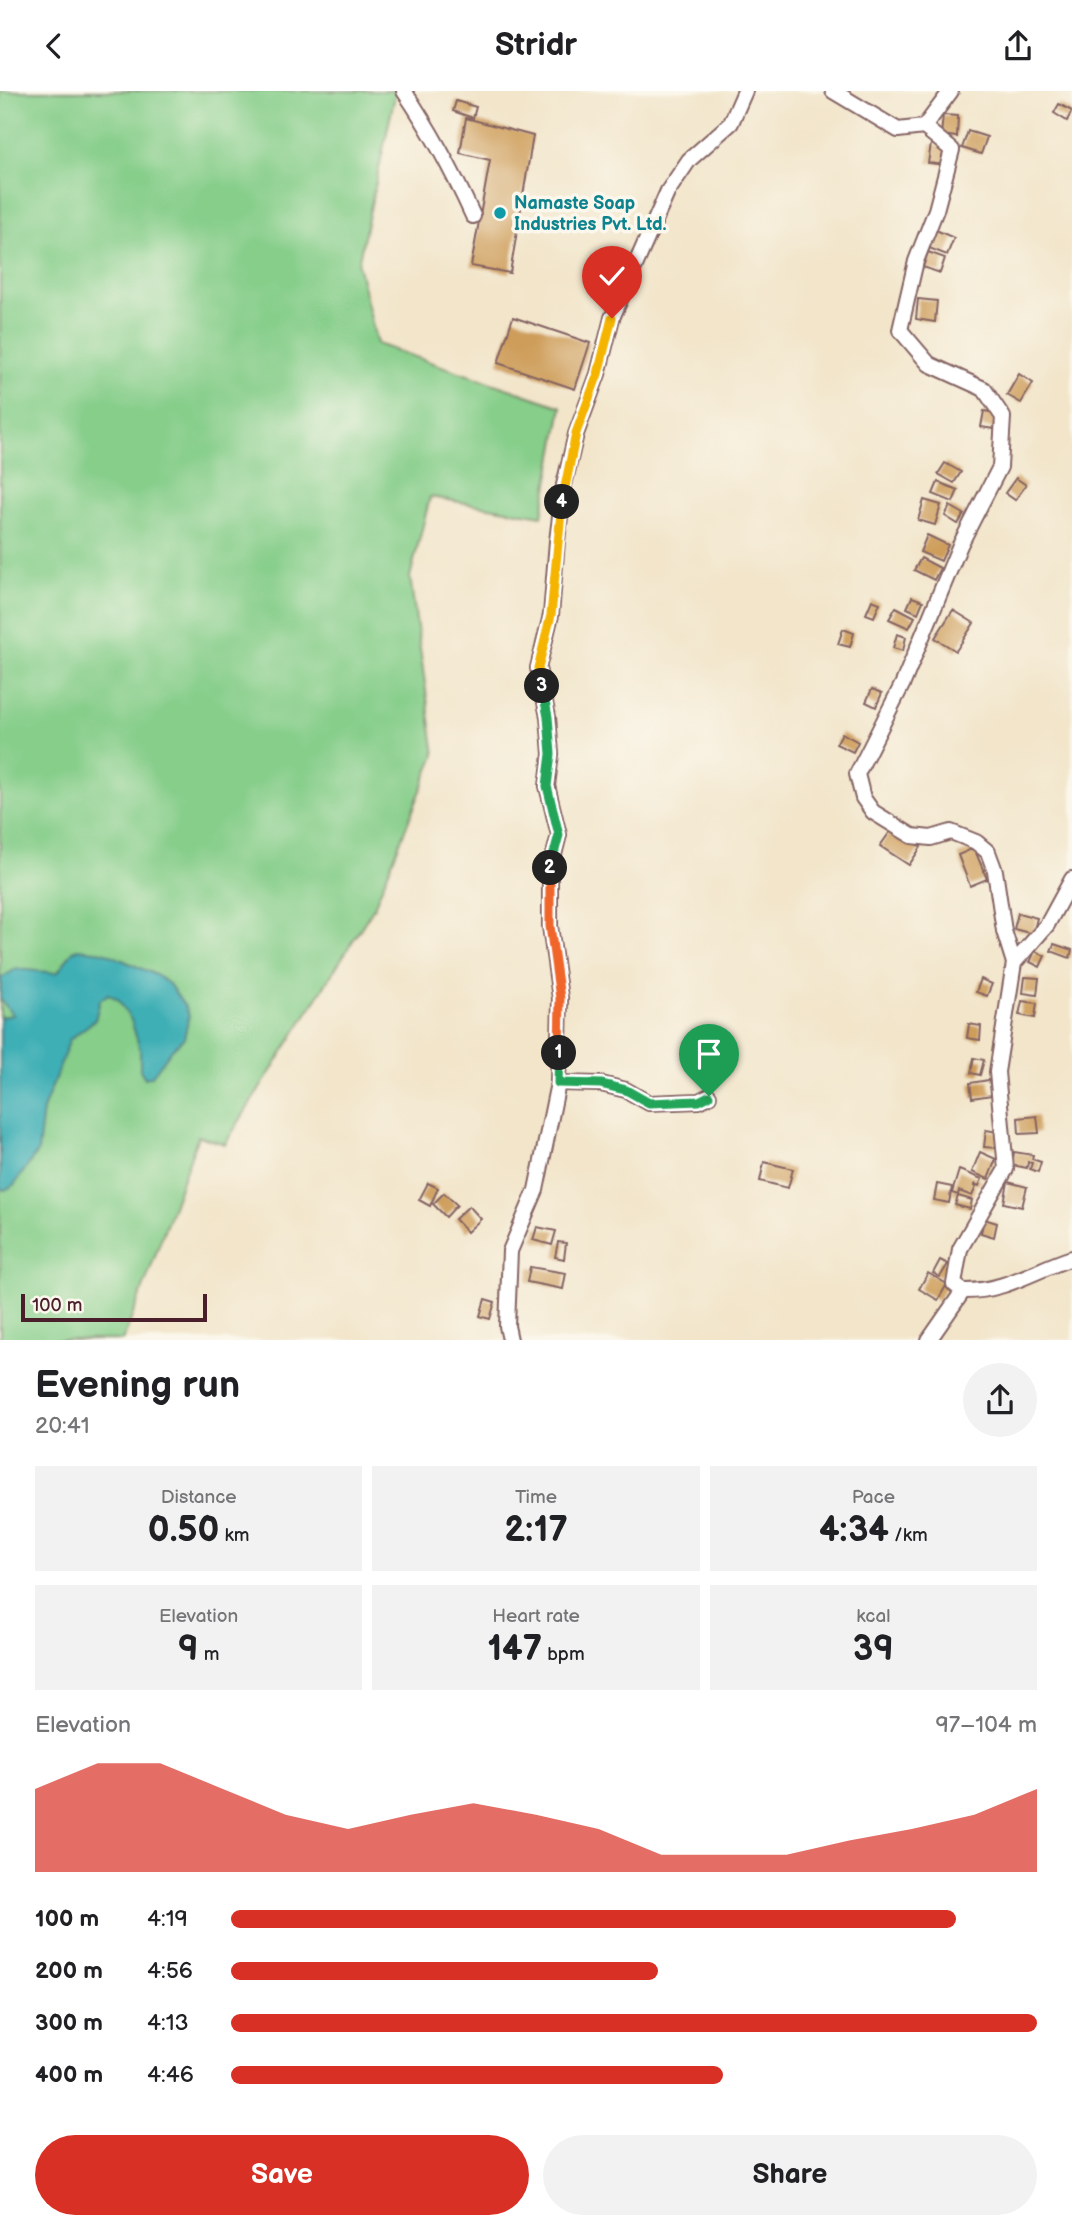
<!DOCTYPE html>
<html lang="en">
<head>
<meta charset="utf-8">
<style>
	:root { --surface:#fff; --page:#f2f2f2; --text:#202124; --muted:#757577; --accent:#d93025 }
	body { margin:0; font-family:"Balsamiq Sans",sans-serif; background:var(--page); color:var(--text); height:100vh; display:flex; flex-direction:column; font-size:26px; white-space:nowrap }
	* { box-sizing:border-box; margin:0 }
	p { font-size:23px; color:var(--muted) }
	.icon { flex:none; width:38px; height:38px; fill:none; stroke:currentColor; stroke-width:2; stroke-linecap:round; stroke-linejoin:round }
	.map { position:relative; height:1249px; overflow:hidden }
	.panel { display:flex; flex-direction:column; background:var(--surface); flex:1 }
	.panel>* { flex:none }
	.scale { position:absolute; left:21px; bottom:18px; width:186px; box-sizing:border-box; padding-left:7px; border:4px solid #4a1f2b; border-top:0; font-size:19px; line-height:24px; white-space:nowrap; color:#4a1f2b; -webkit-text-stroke:5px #fbf7ec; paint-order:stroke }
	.pin { position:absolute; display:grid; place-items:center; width:60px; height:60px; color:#fff; margin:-72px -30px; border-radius:50% 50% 50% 0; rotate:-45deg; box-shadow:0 0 7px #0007 }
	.pin .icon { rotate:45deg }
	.km { position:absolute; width:35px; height:35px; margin:-18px; border-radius:50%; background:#222; color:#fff; font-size:19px; line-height:35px; text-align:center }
	.round { display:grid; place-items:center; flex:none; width:74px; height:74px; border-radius:37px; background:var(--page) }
	.headline { display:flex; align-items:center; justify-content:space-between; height:119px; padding:0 35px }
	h1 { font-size:38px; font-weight:800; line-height:52px }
	.stats { display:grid; grid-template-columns:repeat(3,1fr); gap:10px; height:119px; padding:7px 35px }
	.stats div { display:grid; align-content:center; border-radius:0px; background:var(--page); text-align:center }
	.stats b { font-size:35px; font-weight:800 }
	.stats small { font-size:19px; font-weight:400 }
	.stats p { font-size:19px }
	.chart { height:196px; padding:14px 35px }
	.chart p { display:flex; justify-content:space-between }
	.chart svg { width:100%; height:126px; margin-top:7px; fill:var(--accent); opacity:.7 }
	.button { display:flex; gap:14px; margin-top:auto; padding:14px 35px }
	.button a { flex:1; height:80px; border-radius:42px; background:var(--accent); color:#fff; font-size:28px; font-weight:800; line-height:80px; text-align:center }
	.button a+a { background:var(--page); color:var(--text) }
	ul { padding:0 35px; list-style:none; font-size:23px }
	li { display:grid; grid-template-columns:112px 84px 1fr; align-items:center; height:52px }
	li i { height:18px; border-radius:9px; background:var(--accent) }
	header { display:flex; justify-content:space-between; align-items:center; height:91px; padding:0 35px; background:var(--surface); font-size:32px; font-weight:800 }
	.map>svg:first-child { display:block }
</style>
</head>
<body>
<header><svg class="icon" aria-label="back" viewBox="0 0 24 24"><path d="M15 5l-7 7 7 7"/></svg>Stridr<svg class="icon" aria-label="share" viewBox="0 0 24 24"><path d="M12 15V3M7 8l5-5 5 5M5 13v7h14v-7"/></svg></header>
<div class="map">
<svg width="1072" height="1249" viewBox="0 0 1072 1249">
	<rect width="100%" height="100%" fill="#fbf7ec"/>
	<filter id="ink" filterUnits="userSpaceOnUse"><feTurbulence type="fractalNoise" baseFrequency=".0143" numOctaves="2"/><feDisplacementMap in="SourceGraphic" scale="14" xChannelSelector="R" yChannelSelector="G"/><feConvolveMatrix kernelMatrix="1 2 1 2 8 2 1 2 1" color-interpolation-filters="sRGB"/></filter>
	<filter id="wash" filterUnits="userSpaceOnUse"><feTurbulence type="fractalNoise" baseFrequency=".00686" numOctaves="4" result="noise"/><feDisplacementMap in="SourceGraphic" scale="28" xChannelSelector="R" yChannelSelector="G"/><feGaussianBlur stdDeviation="1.57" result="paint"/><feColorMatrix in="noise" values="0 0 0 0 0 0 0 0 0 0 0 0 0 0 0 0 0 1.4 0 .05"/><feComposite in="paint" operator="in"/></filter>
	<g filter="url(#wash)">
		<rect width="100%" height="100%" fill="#f2e5ca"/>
		<!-- green -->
		<polygon fill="#86ce8a" stroke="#68765a" stroke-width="2" points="0,0 396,0 358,173 377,253 562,316 542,425 430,406 410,486 435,664 374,816 225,1053 198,1045 149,1182 123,1249 0,1249"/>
		<!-- water -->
		<polygon fill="#3dafb5" stroke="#446770" stroke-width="2" points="78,858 104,861 156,884 169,893 185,916 189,925 184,947 172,958 152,985 145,987 140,979 140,958 131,929 118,908 108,903 100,909 95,929 70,948 43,1019 38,1060 14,1094 5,1099 0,1098 0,926 13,924 0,908 1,887 16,878 57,882 73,860"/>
		<g id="blocks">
			<!-- building -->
			<g fill="#ce9d5a">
				<polygon points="456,10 476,16 473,27 453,20"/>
				<polygon points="1059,13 1072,20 1067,30 1054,22"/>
				<polygon points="943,24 958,25 957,46 941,44"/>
				<polygon points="466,27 533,45 510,182 471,175 490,69 460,62"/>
				<polygon points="968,40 987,46 981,63 962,57"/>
				<polygon points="931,53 948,56 945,74 928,72"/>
				<polygon points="936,139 954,147 947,164 929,157"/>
				<polygon points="928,161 945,167 940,182 923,176"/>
				<polygon points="918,208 937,210 935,231 916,228"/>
				<polygon points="513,226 590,252 575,298 498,272"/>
				<polygon points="1019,283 1033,292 1021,312 1007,304"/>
				<polygon points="984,320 996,322 994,338 981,336"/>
				<polygon points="945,372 961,381 954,392 938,383"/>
				<polygon points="1016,387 1026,394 1015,409 1005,402"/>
				<polygon points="938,391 958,399 953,411 933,403"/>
				<polygon points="924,409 941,414 935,434 918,429"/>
				<polygon points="950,415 964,423 958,433 945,425"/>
				<polygon points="927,444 948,454 941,470 920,461"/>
				<polygon points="921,467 940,477 934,489 914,479"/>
				<polygon points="912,506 923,510 918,522 907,517"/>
				<polygon points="872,509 880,512 874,526 866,523"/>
				<polygon points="896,516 915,526 909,537 889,528"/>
				<polygon points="953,519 974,532 956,560 935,547"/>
				<polygon points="843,538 854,542 850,556 838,553"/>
				<polygon points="897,543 906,546 903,560 893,557"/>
				<polygon points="872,598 882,602 876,616 866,611"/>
				<polygon points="842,642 858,651 853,661 836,653"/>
				<polygon points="892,738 921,756 909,774 880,755"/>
				<polygon points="974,757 987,788 970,795 958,764"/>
				<polygon points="1018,822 1037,827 1033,843 1014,838"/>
				<polygon points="1054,853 1072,859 1070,867 1051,860"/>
				<polygon points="1035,860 1045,865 1040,876 1030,871"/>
				<polygon points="1025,886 1039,887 1037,904 1023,902"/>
				<polygon points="981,888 992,893 987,905 976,901"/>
				<polygon points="1022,910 1037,912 1035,927 1019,924"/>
				<polygon points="969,933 981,935 980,949 967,947"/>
				<polygon points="974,967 984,969 980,984 971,982"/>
				<polygon points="989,989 992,1004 972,1007 970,992"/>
				<polygon points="1037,1025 1039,1042 1019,1043 1018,1027"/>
				<polygon points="986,1039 998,1041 997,1057 984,1056"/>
				<polygon points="980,1061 996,1068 988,1088 972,1081"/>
				<polygon points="1014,1061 1033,1064 1032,1068 1041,1071 1038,1081 1030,1078 1032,1072 1028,1071 1027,1077 1012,1074"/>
				<polygon points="764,1071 793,1078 788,1097 760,1090"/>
				<polygon points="959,1079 982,1088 979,1095 975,1093 974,1095 976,1096 972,1105 959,1100 958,1104 952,1102"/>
				<polygon points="1008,1091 1027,1096 1022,1116 1004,1112"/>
				<polygon points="428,1092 438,1097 430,1115 419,1109"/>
				<polygon points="937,1093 952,1096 949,1112 934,1109"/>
				<polygon points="444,1102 457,1114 446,1126 433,1113"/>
				<polygon points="958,1105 972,1109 970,1118 955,1114"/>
				<polygon points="469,1115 481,1128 467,1141 455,1128"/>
				<polygon points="984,1128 997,1132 994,1146 981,1142"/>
				<polygon points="537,1136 556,1140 552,1154 533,1149"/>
				<polygon points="558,1151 566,1152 564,1168 555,1166"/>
				<polygon points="940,1169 948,1173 940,1186 933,1182"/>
				<polygon points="530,1176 566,1182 563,1198 527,1191"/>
				<polygon points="928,1182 947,1193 938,1209 919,1198"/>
				<polygon points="485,1208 495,1211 490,1228 480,1225"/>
			</g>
		</g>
	</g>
	<g filter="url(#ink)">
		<use href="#blocks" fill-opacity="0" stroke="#856463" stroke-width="2"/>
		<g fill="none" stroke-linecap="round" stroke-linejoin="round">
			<defs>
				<g id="minor">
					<path d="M404,0C431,40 453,81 473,125"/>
					<polyline points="833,0 898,39 924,36 951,0"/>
					<polyline points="924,36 952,59 936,119 916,170 900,239 929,273 984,298 1003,326 1000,376 960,454 903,592 857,683 863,707 873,721 912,745 931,747 951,741 976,751 988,761 995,780 1004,840 1014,872"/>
					<polyline points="558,992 601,993 626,999 649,1012 699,1010 709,1005"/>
					<path d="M963,1200C1005,1201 1034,1179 1072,1167"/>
					<polyline points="510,1249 507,1235 510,1160 536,1099 558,992 560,907 550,835 550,779 559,744 547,695 551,663 548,626 538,577 551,524 557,450 564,394 576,343 598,283 612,227 668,100 689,69 731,32 745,0"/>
					<polyline points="929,1249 963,1200 954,1193 960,1158 1006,1078 997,981 1014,872 1047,834 1072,788"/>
				</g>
			</defs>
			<!-- minor casing -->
			<use href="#minor" stroke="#856463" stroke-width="18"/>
			<!-- minor -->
			<use href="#minor" stroke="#fff" stroke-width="14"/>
		</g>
	</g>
	<g fill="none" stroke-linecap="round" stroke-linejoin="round" filter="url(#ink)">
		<defs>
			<polyline id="split-1" points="559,962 558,992 601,993 626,999 649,1012 699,1010 709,1005"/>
			<polyline id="split-2" points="550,777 550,835 560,907 559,962"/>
			<polyline id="split-3" points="542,595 548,626 551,663 547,695 559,744 550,777"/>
			<polyline id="split-4" points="542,595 538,577 551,524 562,411"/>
			<polyline id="split-5" points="562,411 576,342 598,283 612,227"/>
		</defs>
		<!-- split-1 casing -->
		<use href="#split-1" stroke="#fff" stroke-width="14"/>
		<!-- split-2 casing -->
		<use href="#split-2" stroke="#fff" stroke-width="14"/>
		<!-- split-3 casing -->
		<use href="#split-3" stroke="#fff" stroke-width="14"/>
		<!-- split-4 casing -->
		<use href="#split-4" stroke="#fff" stroke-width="14"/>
		<!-- split-5 casing -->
		<use href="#split-5" stroke="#fff" stroke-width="14"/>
		<!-- split-1 -->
		<use href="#split-1" stroke="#22a559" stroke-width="9"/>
		<!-- split-2 -->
		<use href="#split-2" stroke="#f0652b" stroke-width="9"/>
		<!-- split-3 -->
		<use href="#split-3" stroke="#22a559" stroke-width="9"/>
		<!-- split-4 -->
		<use href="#split-4" stroke="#f5b400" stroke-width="9"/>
		<!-- split-5 -->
		<use href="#split-5" stroke="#f5b400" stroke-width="9"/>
	</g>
	<!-- markers -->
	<circle fill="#0f9aa8" stroke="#fbf7ec" stroke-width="2.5" cx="500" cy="122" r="7"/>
	<g text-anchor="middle" stroke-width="7" stroke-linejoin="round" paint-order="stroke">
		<!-- culture labels -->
		<g font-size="18" font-weight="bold" fill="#0d838f" stroke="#fbf7ec" text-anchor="start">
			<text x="514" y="118">Namaste Soap<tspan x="514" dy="21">Industries Pvt. Ltd.</tspan></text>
		</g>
	</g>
</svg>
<div class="scale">100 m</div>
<div class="pin" style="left:709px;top:1005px;background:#1e9e55"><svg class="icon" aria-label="arrive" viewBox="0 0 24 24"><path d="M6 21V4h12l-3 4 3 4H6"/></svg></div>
<div class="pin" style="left:612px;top:227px;background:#d93025"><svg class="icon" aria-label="check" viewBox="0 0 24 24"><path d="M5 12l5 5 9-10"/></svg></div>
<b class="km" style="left:559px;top:962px">1</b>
<b class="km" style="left:550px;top:777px">2</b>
<b class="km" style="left:542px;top:595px">3</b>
<b class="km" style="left:562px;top:411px">4</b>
</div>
<section class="panel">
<div class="headline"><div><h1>Evening run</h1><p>20:41</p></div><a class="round"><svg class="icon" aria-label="share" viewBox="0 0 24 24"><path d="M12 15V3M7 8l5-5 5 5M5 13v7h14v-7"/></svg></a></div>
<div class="stats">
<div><p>Distance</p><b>0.50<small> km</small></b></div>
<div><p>Time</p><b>2:17</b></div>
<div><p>Pace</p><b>4:34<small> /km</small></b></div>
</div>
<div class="stats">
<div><p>Elevation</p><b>9<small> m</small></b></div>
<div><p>Heart rate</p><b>147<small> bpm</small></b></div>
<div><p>kcal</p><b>39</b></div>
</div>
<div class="chart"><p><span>Elevation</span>97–104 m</p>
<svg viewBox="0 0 160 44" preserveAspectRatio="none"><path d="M0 44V15L10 6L20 6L30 15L40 24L50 29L60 24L70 20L80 24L90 29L100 38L110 38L120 38L130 33L140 29L150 24L160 15V44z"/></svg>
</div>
<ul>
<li><b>100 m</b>4:19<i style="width:90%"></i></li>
<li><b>200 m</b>4:56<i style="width:53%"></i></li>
<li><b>300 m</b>4:13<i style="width:100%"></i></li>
<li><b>400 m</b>4:46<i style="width:61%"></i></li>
</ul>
<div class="button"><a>Save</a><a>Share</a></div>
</section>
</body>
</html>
